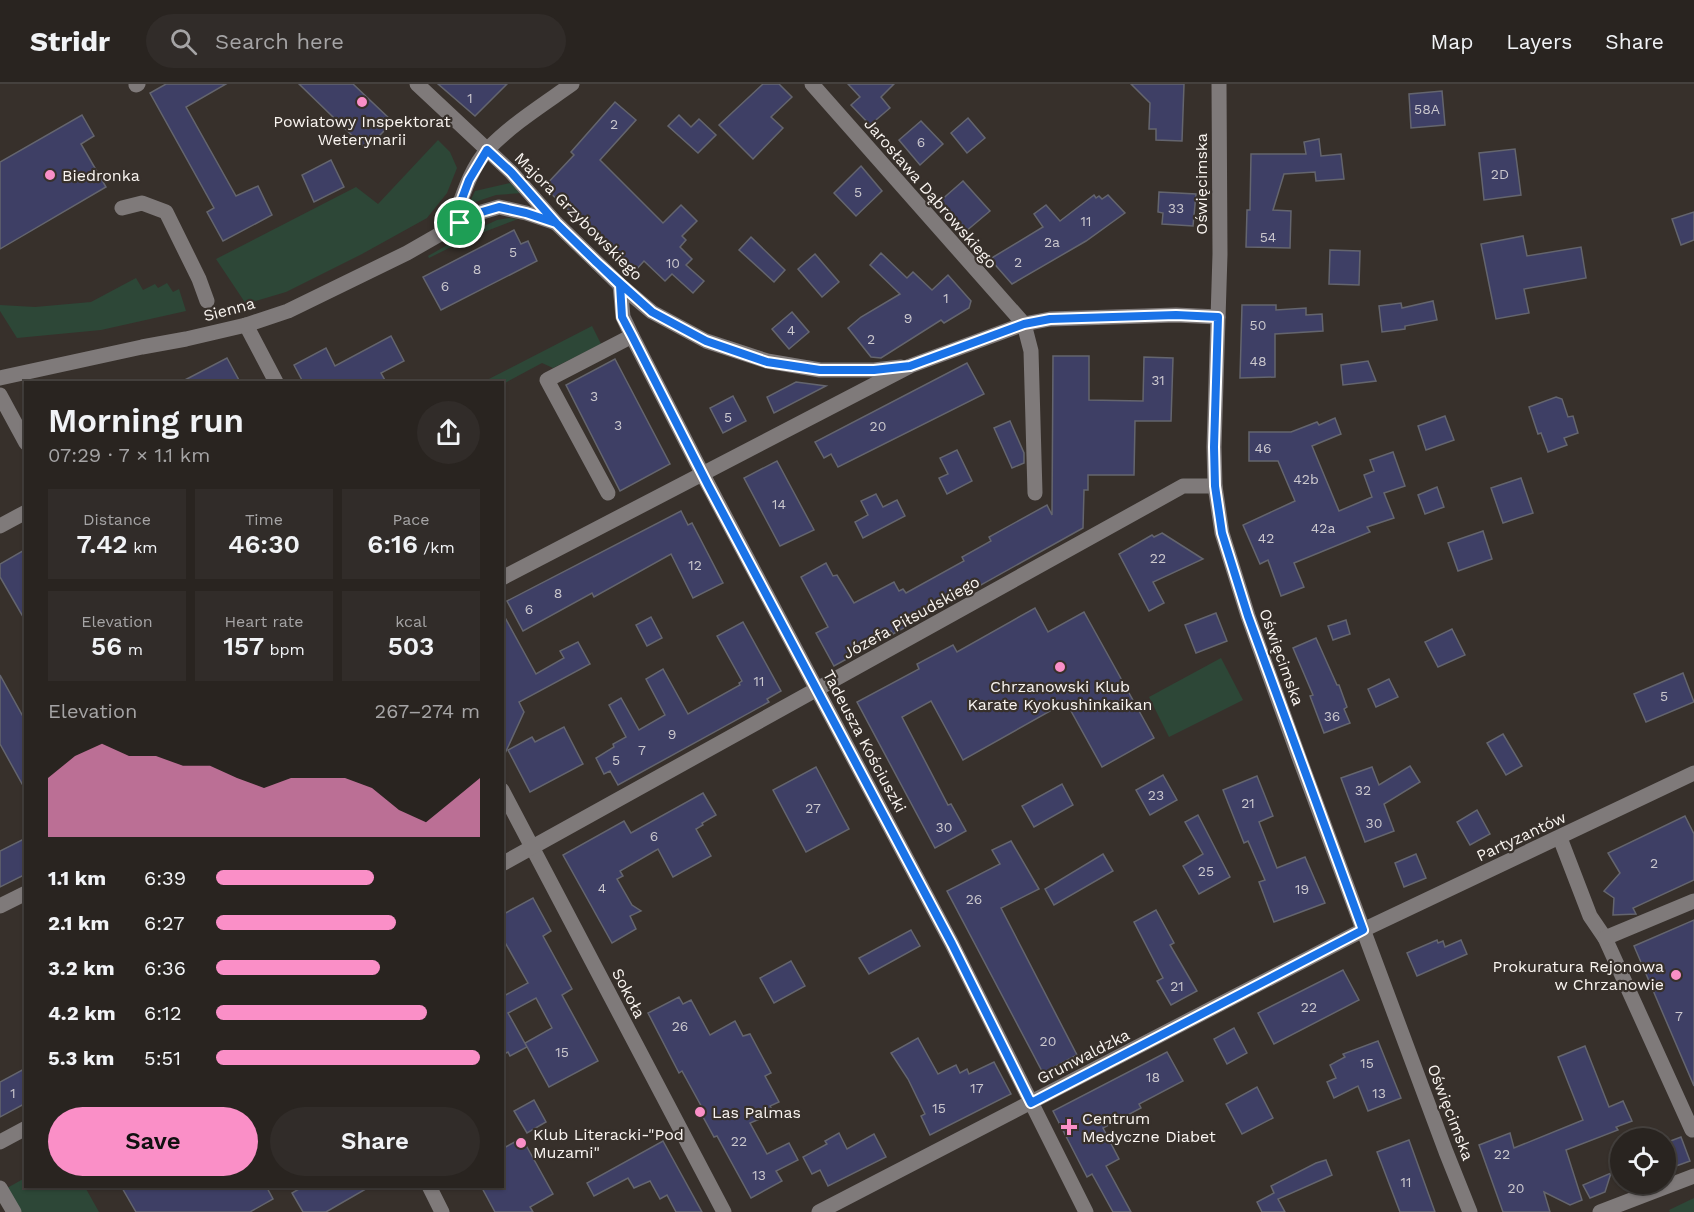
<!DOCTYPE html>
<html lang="en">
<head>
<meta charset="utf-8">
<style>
	:root { --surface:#292420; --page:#312c29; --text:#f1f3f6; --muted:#a5a4a5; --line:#45413e; --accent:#fa8fc7 }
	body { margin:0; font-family:"Work Sans",sans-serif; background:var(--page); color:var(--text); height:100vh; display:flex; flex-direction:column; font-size:22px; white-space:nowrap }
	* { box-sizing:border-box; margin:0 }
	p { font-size:20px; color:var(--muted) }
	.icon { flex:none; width:33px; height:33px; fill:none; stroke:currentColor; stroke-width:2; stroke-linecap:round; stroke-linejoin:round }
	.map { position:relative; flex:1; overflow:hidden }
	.sheet { position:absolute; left:24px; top:297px; width:480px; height:807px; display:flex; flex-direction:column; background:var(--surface); border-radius:0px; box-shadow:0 2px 4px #0004,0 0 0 2px var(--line) }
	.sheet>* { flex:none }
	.controls { position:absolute; left:1610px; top:1044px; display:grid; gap:12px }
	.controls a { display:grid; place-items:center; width:66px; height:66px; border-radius:50%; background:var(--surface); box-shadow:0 2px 4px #0004,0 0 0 2px var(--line); font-size:30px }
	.pin { position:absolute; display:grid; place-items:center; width:51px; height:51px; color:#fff; margin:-26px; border:3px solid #fff; border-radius:50%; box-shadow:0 2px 6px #0007 }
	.round { display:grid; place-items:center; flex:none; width:63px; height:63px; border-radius:32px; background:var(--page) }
	.headline { display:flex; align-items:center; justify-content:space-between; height:102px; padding:0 24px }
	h1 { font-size:33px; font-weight:600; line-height:45px }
	.figures { display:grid; grid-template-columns:repeat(3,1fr); gap:9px; height:102px; padding:6px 24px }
	.figures div { display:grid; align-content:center; border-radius:0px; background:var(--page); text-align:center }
	.figures b { font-size:26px; font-weight:600 }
	.figures small { font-size:16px; font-weight:400 }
	.figures p { font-size:16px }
	.chart { height:168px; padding:12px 24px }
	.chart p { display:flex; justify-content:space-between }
	.chart svg { width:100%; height:108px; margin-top:6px; fill:var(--accent); opacity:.7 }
	.cta { display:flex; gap:12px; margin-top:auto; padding:12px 24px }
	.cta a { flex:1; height:69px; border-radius:36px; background:var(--accent); color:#111; font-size:24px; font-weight:600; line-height:69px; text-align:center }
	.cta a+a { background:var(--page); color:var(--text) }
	ul { padding:0 24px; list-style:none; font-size:20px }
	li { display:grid; grid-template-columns:96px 72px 1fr; align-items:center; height:45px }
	li i { height:15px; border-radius:8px; background:var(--accent) }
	header { display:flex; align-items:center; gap:36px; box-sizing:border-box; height:84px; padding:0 30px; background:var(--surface); border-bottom:2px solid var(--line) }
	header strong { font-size:28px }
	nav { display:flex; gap:33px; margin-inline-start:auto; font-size:21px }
	.search { width:420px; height:54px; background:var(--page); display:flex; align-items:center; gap:15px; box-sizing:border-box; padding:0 21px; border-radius:33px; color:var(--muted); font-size:22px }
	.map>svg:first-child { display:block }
</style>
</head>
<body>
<header>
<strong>Stridr</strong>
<div class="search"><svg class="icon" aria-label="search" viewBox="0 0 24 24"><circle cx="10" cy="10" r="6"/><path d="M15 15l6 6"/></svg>Search here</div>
<nav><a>Map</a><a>Layers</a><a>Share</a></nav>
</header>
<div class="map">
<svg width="1694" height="1128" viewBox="0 0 1694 1128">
	<rect width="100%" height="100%" fill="#37302b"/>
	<!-- green -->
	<g fill="#2d4737">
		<polygon points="438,56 450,68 457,84 447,109 427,134 362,170 286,208 246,220 216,175 356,103 378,120"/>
		<polygon points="510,99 522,109 496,111 469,120 475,107"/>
		<polygon points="509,134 518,135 471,153 469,149 497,136"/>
		<polygon points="465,151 467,155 429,174 428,172"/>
		<polygon points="136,194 143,206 155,200 158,204 167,199 173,208 179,205 186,227 101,246 17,254 0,227 0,221 35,223 91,218"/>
		<polygon points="592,242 601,260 553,284 542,279 503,300 483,298"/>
		<polygon points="1221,574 1243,616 1169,653 1149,613"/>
		<polygon points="25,1094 26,1102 85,1103 99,1128 21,1128 7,1104"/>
		<polygon points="1694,1114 1694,1128 1670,1128 1669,1126"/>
	</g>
	<!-- building -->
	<g fill="#3e3f65" stroke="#64656e" stroke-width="1.5">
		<polygon points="166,0 226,0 186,23 236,112 258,102 272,131 223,157 207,128 214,124 150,9"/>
		<polygon points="299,0 353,0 393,38 366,65"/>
		<polygon points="438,0 507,0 475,32"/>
		<polygon points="763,0 779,0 792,13 771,33 783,44 753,75 719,41"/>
		<polygon points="848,0 894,0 881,13 890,24 870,41 851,21 860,13"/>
		<polygon points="1131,0 1184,0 1182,57 1156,56 1156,45 1149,45 1150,19"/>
		<polygon points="1442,7 1445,41 1411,44 1409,10"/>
		<polygon points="615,18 636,36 600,76 663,139 681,121 697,137 682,152 686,156 680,163 692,175 686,181 704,197 693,209 672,190 665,197 644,177 634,188 544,103 574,71 571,68"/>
		<polygon points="82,31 94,52 81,60 106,103 0,165 0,78"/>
		<polygon points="679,31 691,43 699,35 716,51 698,69 668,42"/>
		<polygon points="968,34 985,54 967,69 951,49"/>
		<polygon points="921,37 943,60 920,81 899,56"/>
		<polygon points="1319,55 1321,72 1341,70 1344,95 1316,97 1315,88 1284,90 1273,126 1291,127 1290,164 1246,163 1247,126 1250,126 1251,70 1306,70 1304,58"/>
		<polygon points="1515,65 1521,111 1484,116 1479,69"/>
		<polygon points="331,76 344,103 314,118 302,91"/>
		<polygon points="861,82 882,107 856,132 834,109"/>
		<polygon points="963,97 990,127 965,148 939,118"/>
		<polygon points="1159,108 1196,110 1193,142 1162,140 1163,129 1158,128"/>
		<polygon points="1094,111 1096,114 1099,112 1102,115 1108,111 1125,129 1086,157 1012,200 990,175 1043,143 1034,130 1046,121 1060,137"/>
		<polygon points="1694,128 1694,156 1681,161 1672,135"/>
		<polygon points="514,146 521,160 528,157 537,177 441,226 423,193"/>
		<polygon points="1523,152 1527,172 1581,163 1586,194 1524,205 1529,229 1496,235 1481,160"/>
		<polygon points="751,153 785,186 774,198 739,166"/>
		<polygon points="1330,166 1360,167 1359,201 1329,200"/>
		<polygon points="881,169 907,194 913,188 932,206 948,191 971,217 969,224 944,239 941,236 881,274 871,273 848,244 861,233 900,210 870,181"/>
		<polygon points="815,170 839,198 822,213 798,185"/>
		<polygon points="1433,217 1437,236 1405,242 1405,245 1382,248 1379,222 1401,219 1402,224"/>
		<polygon points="1242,221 1276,221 1276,226 1306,224 1306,231 1322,230 1323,247 1275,250 1275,293 1240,294"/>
		<polygon points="792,228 809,248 789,265 772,245"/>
		<polygon points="391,252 404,277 381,289 386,298 303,298 294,281 326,264 335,282"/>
		<polygon points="1053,272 1089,272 1089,316 1143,317 1144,273 1173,274 1171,337 1135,337 1134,391 1088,391 1088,406 1084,406 1083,444 893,550 891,547 863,561 865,565 834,582 816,549 828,543 801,493 826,479 833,492 837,491 854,519 894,498 899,507 903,505 906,509 964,477 962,473 991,457 989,453 1047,421 1052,431"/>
		<polygon points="227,274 240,298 181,298"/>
		<polygon points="615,275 670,380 620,407 566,301"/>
		<polygon points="1368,277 1376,297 1343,301 1341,281"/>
		<polygon points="967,279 984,310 838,383 831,370 824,374 815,358"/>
		<polygon points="796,298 826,302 774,329 767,313"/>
		<polygon points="733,312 746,337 723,349 710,324"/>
		<polygon points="1556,313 1562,315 1568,333 1573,332 1578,349 1564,354 1567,361 1548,368 1541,349 1538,350 1529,323"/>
		<polygon points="1445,332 1454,356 1426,366 1418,342"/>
		<polygon points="1335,334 1341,350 1312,362 1339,427 1372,413 1364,391 1374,387 1370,376 1393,368 1405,402 1384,409 1394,434 1367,443 1370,448 1294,479 1304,503 1281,512 1268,476 1260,480 1243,441 1295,417 1278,377 1249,377 1249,348 1291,348 1317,338 1319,341"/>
		<polygon points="1010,337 1024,369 1024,379 1012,384 994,344"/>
		<polygon points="957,366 972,397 947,410 939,394 948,390 940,374"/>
		<polygon points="777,377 814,446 780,462 744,394"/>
		<polygon points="1521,394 1533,429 1503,439 1491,404"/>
		<polygon points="1437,403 1444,423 1425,430 1418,411"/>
		<polygon points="876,410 883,423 897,416 905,432 863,454 855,438 868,431 861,417"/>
		<polygon points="681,427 688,441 692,439 723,499 693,514 671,470 594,513 592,509 523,547 507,517"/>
		<polygon points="1483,447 1492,475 1458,487 1448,459"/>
		<polygon points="1162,449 1203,475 1153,498 1164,519 1149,527 1119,470 1152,451 1154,453"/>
		<polygon points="26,465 26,538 0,493 0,480"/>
		<polygon points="1035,524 1048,548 1084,528 1154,654 1102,683 1066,618 963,676 931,617 902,633 948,721 951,720 966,747 935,764 857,618 919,585 917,580 953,561 957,568"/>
		<polygon points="502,528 536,590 564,574 560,567 578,558 590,580 519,618 524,628 502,676"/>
		<polygon points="1216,529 1227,557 1196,569 1185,541"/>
		<polygon points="651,533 662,554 647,562 636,541"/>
		<polygon points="1346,536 1350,550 1333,556 1328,542"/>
		<polygon points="743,538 781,607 767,615 769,618 618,701 610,687 604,690 596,674 614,663 613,660 626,653 609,621 621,614 639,646 665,631 646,595 663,585 688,630 740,601 739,599 742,597 717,552"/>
		<polygon points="1452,545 1465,571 1438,583 1425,558"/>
		<polygon points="1316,554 1337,601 1339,601 1347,623 1344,625 1350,639 1324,649 1310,612 1313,611 1293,564"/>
		<polygon points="1683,589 1694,618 1646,638 1634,610"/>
		<polygon points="0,591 26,638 26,707 0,660"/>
		<polygon points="1389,595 1398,613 1376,623 1368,605"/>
		<polygon points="564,643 583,680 530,708 508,666 532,653 535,658"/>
		<polygon points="1503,650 1522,682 1506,691 1487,659"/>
		<polygon points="1410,682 1420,698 1384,720 1394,747 1365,758 1341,694 1372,683 1379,701"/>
		<polygon points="816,683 849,745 806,768 773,706"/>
		<polygon points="1163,691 1177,716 1150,731 1136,706"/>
		<polygon points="1257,692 1273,732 1259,738 1277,784 1305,773 1325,819 1274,838 1259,798 1265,796 1248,757 1244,759 1223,706"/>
		<polygon points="1062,700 1073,721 1034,743 1022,722"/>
		<polygon points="703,709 716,731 702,739 703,741 696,745 711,772 673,793 658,765 620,787 623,792 617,795 632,821 641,827 630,832 636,845 612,859 563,771 624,737 631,749"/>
		<polygon points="1477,726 1490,750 1470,761 1457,738"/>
		<polygon points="1198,731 1230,793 1199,810 1183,782 1203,770 1185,738"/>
		<polygon points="1685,732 1694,750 1694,796 1633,824 1636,830 1613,831 1614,814 1604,807 1620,789 1608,769"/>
		<polygon points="26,754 26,790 0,803 0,767"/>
		<polygon points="1011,757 1039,805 1001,824 1077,971 1043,989 947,807 1000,780 992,766"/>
		<polygon points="1103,770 1113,787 1054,821 1045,805"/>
		<polygon points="1416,770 1426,794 1404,803 1395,779"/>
		<polygon points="533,814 551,847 543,852 572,905 562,911 598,977 549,1003 525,959 552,944 536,914 508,929 527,963 510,972 508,968 502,971 502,913 528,899 502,853 502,831"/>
		<polygon points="1156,826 1174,859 1170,861 1197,907 1171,921 1157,897 1163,894 1134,838"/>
		<polygon points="1694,836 1694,1002 1634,862"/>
		<polygon points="911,846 920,862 869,890 859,874"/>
		<polygon points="1437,856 1438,859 1443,857 1445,863 1461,856 1467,870 1417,892 1407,869"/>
		<polygon points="791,877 805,902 774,919 760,894"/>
		<polygon points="1343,886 1359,916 1274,960 1258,929"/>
		<polygon points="679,913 683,920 691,916 710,951 735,937 743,952 750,950 771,989 765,992 779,1018 770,1022 774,1029 750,1039 767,1070 789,1059 798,1076 776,1087 782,1097 751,1114 717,1052 714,1053 702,1031 705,1029 682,987 679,989 648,929"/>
		<polygon points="1234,944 1247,969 1227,980 1214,955"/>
		<polygon points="918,954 938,990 956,981 960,989 967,985 969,990 994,978 1011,1010 930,1051 921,1032 925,1030 908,995 891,969"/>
		<polygon points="1378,957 1401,1014 1368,1027 1358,1002 1334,1014 1327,998 1336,994 1330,981 1345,973 1343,970"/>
		<polygon points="1585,962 1609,1023 1623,1017 1632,1037 1616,1043 1618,1046 1566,1066 1582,1116 1570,1121 1544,1108 1550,1128 1503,1128 1479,1061 1510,1049 1514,1064 1583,1036 1558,973"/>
		<polygon points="1167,968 1183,997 1139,1020 1141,1024 1103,1044 1119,1075 1106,1082 1131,1128 1113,1128 1092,1090 1087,1093 1053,1027"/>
		<polygon points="26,984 26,1019 0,1033 0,998"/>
		<polygon points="1257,1003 1273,1034 1242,1050 1226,1020"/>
		<polygon points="534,1016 546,1038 527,1049 514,1027"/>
		<polygon points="839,1049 847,1065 874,1050 886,1073 828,1102 820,1086 812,1090 803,1073 827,1060 825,1057"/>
		<polygon points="1681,1053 1690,1077 1665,1086 1665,1059"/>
		<polygon points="522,1054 553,1110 530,1123 533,1128 495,1128 481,1102 502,1102 502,1065"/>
		<polygon points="1409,1056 1435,1128 1400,1128 1377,1068"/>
		<polygon points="663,1057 702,1128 676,1128 667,1111 660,1115 650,1097 634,1104 628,1094 594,1112 587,1099"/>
		<polygon points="1326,1076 1332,1091 1278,1115 1285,1128 1262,1128 1257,1118 1274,1109 1271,1102 1316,1079"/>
		<polygon points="1611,1089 1605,1108 1590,1114 1583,1101"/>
		<polygon points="121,1102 266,1102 273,1115 250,1128 136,1128"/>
		<polygon points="304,1102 371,1102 326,1128 303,1128 292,1109"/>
	</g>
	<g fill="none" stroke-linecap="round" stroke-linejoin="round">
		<!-- minor -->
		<g stroke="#7f7a7a" stroke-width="15">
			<polyline points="417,0 511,88 556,139 620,201 652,228 706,257 767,277 820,286 874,286 901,283"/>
			<polyline points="812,0 1024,240 1031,267 1035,409"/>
			<polyline points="1219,0 1220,170 1214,363 1215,402 1222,449 1248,532 1300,676 1446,1068 1470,1128"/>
			<polyline points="136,1 138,0"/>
			<polyline points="122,124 142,119 166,128 199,195 207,217"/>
			<path d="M451,144C461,118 469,86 488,65C512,40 544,20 572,0"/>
			<polyline points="620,201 623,233 632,252 702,389 952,860 1086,1128"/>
			<polyline points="246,241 276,298"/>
			<polyline points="0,294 142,263 186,255 246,241 288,227 407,169 475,130 499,123 526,129 556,139"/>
			<polyline points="0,311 26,359"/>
			<polyline points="608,409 547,296 632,252"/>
			<polyline points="0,442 26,428"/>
			<polyline points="502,494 910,282 1024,240 1050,235 1176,231 1218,233"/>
			<polyline points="502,706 724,1128"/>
			<polyline points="1560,754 1590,832 1605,854 1692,1046"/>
			<polyline points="502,780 1183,402 1215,402"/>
			<polyline points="0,822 26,809"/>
			<polyline points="1605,854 1694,817"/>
			<polyline points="0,1058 26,1044"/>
			<polyline points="429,1102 442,1128"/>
			<polyline points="0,1104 14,1128"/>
			<polyline points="819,1128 1363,846 1694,689"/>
			<polyline points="1600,1128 1694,1092"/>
		</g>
	</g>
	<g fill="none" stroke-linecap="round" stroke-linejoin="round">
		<defs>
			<polyline id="route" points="460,139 475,130 499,123 526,129 556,139 620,201 622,233 632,252 708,401 952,860 1031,1019 1363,846 1248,532 1222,449 1215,402 1214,363 1218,233 1176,231 1050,235 1024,240 910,282 874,286 820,286 767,278 706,257 652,228 595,177 556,139 511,88 487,66 469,96 451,144 460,139"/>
		</defs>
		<!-- route casing -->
		<use href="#route" stroke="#fff" stroke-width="12"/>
		<!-- route -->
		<use href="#route" stroke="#1a73e8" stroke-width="8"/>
	</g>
	<!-- markers -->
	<g fill="#fa8fc7" stroke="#37302b" stroke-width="2">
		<circle cx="362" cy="18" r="6"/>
		<circle cx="50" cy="91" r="6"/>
		<circle cx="1060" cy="583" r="6"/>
		<circle cx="1676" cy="891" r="6"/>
		<circle cx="700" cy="1028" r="6"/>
		<path d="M1066 1034h6v6h6v6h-6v6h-6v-6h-6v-6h6z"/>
		<circle cx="521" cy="1059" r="6"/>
	</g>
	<g text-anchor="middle" stroke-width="4.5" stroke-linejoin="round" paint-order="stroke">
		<!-- number labels -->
		<g font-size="14" fill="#cac7cd">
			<text x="470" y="19">1</text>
			<text x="1427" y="30">58A</text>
			<text x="614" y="45">2</text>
			<text x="921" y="63">6</text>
			<text x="1500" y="95">2D</text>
			<text x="858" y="113">5</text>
			<text x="1176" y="129">33</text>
			<text x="1086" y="142">11</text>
			<text x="1268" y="158">54</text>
			<text x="1052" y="163">2a</text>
			<text x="513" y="173">5</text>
			<text x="1018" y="183">2</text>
			<text x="673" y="184">10</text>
			<text x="477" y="190">8</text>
			<text x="445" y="207">6</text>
			<text x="946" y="219">1</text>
			<text x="908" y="239">9</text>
			<text x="1258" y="246">50</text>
			<text x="791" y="251">4</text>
			<text x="871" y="260">2</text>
			<text x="1258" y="282">48</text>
			<text x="1158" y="301">31</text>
			<text x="594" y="317">3</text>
			<text x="728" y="338">5</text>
			<text x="618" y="346">3</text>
			<text x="878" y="347">20</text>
			<text x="1263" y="369">46</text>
			<text x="1306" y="400">42b</text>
			<text x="779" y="425">14</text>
			<text x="1323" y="449">42a</text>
			<text x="1266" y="459">42</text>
			<text x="1158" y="479">22</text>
			<text x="695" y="486">12</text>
			<text x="558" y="514">8</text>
			<text x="529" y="530">6</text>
			<text x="759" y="602">11</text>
			<text x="1664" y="617">5</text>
			<text x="1332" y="637">36</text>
			<text x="672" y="655">9</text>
			<text x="642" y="671">7</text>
			<text x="616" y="681">5</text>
			<text x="1363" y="711">32</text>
			<text x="1156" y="716">23</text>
			<text x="1248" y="724">21</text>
			<text x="813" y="729">27</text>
			<text x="1374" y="744">30</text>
			<text x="944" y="748">30</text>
			<text x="654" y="757">6</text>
			<text x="1654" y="784">2</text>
			<text x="1206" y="792">25</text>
			<text x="602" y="809">4</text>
			<text x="1302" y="810">19</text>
			<text x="974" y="820">26</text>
			<text x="1177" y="907">21</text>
			<text x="1309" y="928">22</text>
			<text x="1679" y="937">7</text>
			<text x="680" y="947">26</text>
			<text x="1048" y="962">20</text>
			<text x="562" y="973">15</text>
			<text x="1367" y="984">15</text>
			<text x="1153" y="998">18</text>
			<text x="977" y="1009">17</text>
			<text x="13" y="1014">1</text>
			<text x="1379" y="1014">13</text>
			<text x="939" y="1029">15</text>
			<text x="739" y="1062">22</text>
			<text x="1502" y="1075">22</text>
			<text x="759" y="1096">13</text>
			<text x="1406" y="1103">11</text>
			<text x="1516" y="1109">20</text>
		</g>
		<!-- poi labels -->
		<g font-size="16" fill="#f9f4f0" stroke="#37302b" text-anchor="start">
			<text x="362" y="43" text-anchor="middle">Powiatowy Inspektorat<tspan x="362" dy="18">Weterynarii</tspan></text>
			<text x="62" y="97">Biedronka</text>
			<text x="1060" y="608" text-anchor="middle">Chrzanowski Klub<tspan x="1060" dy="18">Karate Kyokushinkaikan</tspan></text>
			<text x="1664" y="888" text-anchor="end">Prokuratura Rejonowa<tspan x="1664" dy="18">w Chrzanowie</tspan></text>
			<text x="712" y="1034">Las Palmas</text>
			<text x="1082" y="1040">Centrum<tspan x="1082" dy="18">Medyczne Diabet</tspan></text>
			<text x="533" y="1056">Klub Literacki-"Pod<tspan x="533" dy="18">Muzami"</tspan></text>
		</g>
		<!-- street labels -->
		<g font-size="16" fill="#f9f4f0" stroke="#37302b">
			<text transform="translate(1201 100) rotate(-90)" y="6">Oświęcimska</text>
			<text transform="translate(931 109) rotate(49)" y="6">Jarosława Dąbrowskiego</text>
			<text transform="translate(579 132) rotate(45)" y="6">Majora Grzybowskiego</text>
			<text transform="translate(229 225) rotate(-15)" y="6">Sienna</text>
			<text transform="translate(911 533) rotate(-29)" y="6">Józefa Piłsudskiego</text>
			<text transform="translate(1282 573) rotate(70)" y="6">Oświęcimska</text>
			<text transform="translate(865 657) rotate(62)" y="6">Tadeusza Kościuszki</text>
			<text transform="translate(1521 752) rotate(-25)" y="6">Partyzantów</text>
			<text transform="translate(629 909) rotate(63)" y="6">Sokoła</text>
			<text transform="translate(1083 972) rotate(-27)" y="6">Grunwaldzka</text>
			<text transform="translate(1451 1028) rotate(69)" y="6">Oświęcimska</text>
		</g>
	</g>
</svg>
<div class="controls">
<a><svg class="icon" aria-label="locate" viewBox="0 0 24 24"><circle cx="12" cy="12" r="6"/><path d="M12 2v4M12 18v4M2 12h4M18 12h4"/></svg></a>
</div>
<div class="pin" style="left:460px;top:139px;background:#1e9e55"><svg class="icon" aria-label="arrive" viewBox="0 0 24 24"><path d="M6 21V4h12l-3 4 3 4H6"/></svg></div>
<section class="sheet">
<div class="headline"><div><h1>Morning run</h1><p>07:29 · 7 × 1.1 km</p></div><a class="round"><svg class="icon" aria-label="share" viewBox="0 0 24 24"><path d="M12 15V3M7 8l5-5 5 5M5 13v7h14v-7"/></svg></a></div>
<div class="figures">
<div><p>Distance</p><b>7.42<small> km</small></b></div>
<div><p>Time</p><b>46:30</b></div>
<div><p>Pace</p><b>6:16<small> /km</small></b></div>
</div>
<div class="figures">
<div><p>Elevation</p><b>56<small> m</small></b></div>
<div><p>Heart rate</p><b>157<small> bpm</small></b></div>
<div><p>kcal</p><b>503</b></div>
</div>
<div class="chart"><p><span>Elevation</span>267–274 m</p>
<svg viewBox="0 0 160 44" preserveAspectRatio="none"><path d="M0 44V20L10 11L20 6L30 11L40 11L50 15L60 15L70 20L80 24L90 20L100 20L110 20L120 24L130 33L140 38L150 29L160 20V44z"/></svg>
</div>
<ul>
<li><b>1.1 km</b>6:39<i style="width:60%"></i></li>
<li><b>2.1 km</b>6:27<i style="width:68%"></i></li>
<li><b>3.2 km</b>6:36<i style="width:62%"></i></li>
<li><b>4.2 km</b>6:12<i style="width:80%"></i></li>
<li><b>5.3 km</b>5:51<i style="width:100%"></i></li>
</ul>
<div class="cta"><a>Save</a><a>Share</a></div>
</section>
</div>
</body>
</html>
